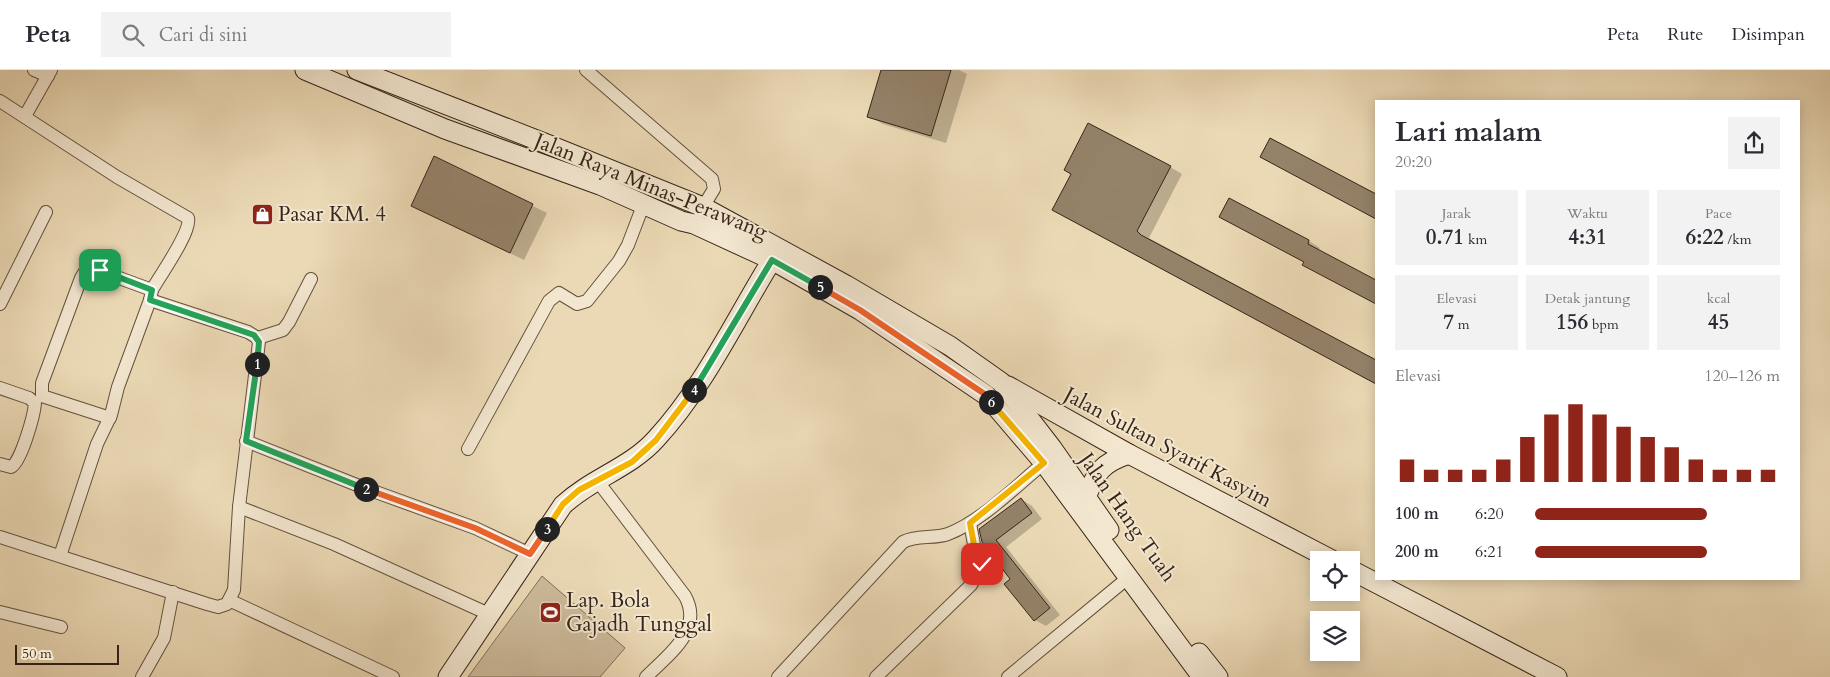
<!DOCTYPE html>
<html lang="id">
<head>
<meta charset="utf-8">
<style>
	:root { --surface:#fff; --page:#f2f2f3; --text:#2b2b33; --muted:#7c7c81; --line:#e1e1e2; --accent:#8f2418 }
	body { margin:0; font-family:Cardo,serif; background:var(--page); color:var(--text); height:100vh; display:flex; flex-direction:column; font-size:19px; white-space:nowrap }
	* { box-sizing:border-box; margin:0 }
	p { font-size:16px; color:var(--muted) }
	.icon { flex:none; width:28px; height:28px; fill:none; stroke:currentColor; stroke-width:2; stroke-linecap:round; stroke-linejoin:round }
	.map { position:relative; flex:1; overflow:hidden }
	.side { position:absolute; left:1375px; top:30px; width:425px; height:480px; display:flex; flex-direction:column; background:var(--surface); border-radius:0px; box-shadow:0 2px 12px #0003 }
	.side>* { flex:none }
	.tools { position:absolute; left:1310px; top:481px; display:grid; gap:10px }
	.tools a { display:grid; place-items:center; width:50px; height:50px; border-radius:0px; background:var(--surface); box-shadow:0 2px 12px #0003; font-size:25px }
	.scale { position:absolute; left:15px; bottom:12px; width:104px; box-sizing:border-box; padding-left:5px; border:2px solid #362417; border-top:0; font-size:14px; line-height:18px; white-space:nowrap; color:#362417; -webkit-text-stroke:4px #f2e6cf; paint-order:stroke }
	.pin { position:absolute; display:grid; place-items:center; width:42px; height:42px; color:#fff; margin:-21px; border-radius:10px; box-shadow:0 2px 8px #0006 }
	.km { position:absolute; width:25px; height:25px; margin:-12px; border-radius:50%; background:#222; color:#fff; font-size:14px; line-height:25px; text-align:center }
	.round { display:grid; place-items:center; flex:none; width:52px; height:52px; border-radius:0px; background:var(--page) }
	.overview { display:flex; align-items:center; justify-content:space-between; height:85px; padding:0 20px }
	h1 { font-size:28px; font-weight:700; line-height:38px }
	.metrics { display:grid; grid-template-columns:repeat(3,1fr); gap:8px; height:85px; padding:5px 20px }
	.metrics div { display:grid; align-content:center; border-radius:0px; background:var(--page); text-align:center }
	.metrics b { font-size:21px; font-weight:700 }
	.metrics small { font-size:14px; font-weight:400 }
	.metrics p { font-size:14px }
	.chart { height:140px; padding:10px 20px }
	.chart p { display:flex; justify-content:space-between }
	.chart svg { width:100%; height:90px; margin-top:5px; stroke:var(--accent); stroke-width:6 }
	ul { padding:0 20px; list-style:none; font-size:16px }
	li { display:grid; grid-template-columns:80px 60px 1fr; align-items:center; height:38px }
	li i { height:12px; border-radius:6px; background:var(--accent) }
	header { display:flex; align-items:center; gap:30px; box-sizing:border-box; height:70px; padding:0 25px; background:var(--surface); border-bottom:1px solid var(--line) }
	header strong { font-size:24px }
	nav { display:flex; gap:28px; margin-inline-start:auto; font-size:18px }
	.search { width:350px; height:45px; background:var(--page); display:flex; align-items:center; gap:12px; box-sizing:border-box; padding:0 18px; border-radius:0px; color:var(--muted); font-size:19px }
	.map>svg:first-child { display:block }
</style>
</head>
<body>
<header>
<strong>Peta</strong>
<div class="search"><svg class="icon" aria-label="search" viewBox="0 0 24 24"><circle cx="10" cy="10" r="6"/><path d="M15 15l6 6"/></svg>Cari di sini</div>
<nav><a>Peta</a><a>Rute</a><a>Disimpan</a></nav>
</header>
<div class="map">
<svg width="1830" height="607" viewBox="0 0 1830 607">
	<rect width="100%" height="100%" fill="#ebd9b5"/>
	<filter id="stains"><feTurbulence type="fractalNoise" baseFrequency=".004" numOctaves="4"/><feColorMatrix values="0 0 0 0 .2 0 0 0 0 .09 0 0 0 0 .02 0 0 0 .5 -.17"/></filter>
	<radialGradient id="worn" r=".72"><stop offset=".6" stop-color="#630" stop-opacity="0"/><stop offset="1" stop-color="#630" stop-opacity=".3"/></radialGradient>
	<!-- green -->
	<polygon fill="#ccba9a" stroke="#816f58" points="542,506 625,578 600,607 468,607"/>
	<!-- shadow -->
	<g fill="#0003">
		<polygon points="882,0 959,0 967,4 946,73 883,54 868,46"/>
		<polygon points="435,88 547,143 524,190 412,135"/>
		<polygon points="1170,97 1182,104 1149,168 1376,290 1376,312 1066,147"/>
		<polygon points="1230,130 1309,171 1320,178 1318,180 1376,211 1376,233 1314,201"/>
		<polygon points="1021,429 1032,436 1042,449 1006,477 1060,545 1046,556 1035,550 981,460"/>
	</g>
	<!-- building -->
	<g fill="#948269" stroke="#362417">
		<polygon points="881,0 951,0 931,66 867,47"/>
		<polygon points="1088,53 1171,96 1137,161 1141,165 1376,290 1376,314 1052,140 1071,104 1064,100"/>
		<polygon points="1270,68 1376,124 1376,149 1260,87"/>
		<polygon points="434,86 533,134 510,183 411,136"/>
		<polygon points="1229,128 1309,170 1308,174 1376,210 1376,234 1302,195 1304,192 1219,147"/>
		<polygon points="1021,428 1032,443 996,470 1050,538 1034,551 1004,514 1010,509 982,472 979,459"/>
	</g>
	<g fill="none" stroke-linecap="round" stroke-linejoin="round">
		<defs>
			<g id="street">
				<polyline points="34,0 48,6"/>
				<polyline points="586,0 712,109 714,119 700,142"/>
				<path d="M0,31L117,107L188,148C192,161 159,207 152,220L150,230L248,262L256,267L259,272L239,437L234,520L227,534L218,537L207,534L0,467"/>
				<polyline points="25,46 51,0"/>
				<polyline points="0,234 46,142"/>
				<polyline points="258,268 283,260 289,252 311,209"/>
				<path d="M0,318L29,328L35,333C34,346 21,392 11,397L0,394"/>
				<polyline points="110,348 42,326 42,313 81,208 87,198 92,198 152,220"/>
				<polyline points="246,371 362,417 475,458 530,484"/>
				<polyline points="468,379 549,231 559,223 577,234 587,231 619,191 628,175 644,133"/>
				<path d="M596,409L685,526C704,560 668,585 646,607"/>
				<polyline points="239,437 334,474 491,545"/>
				<polyline points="60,486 97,374 111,345 118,317 150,230"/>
				<polyline points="229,530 393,607"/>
				<polyline points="0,542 61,557"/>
				<polyline points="142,607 164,568 173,522"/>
				<path d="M778,607L903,472C916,465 933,469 948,464C982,451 1016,416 1044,393"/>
				<polyline points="876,607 971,515 982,494 975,480 970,453"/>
				<polyline points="1008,607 1129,507"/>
			</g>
			<g id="secondary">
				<polyline points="305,0 445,59 600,115 681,151 694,154 772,190 860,240 986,325 1044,393 1202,607"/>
				<polyline points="357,0 547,74 703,137 846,215 950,276 1001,312 1052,378 1109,460"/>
				<polyline points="1008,316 1129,384 1332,490"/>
				<path d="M1086,427C1097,401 1102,393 1129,384"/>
				<polyline points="1351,500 1557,607"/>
				<polyline points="1199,583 1218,607"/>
				<path d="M448,607L563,435C592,408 630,398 656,369C704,317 735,250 772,190"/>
			</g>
		</defs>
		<!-- street casing -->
		<use href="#street" stroke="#63513e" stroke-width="14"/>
		<!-- secondary casing -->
		<use href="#secondary" stroke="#362417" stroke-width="21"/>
		<!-- street -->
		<use href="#street" stroke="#f2e6cf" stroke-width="12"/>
		<!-- secondary -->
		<use href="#secondary" stroke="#f2e6cf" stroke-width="19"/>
	</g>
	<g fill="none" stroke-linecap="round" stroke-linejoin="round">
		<defs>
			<polyline id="split-1" points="100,200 152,220 150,230 254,265 259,272 257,294"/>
			<polyline id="split-2" points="257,294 246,371 366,419"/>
			<polyline id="split-3" points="366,419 475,458 530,484 547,459"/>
			<polyline id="split-4" points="547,459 563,434 579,420 632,392 656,370 694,320"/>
			<polyline id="split-5" points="694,320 772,190 820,217"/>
			<polyline id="split-6" points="820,217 860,240 986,325 991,332"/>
			<polyline id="split-7" points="982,494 975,480 970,453 1044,393 991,332"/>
		</defs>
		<!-- split-1 casing -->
		<use href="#split-1" stroke="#fff" stroke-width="10"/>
		<!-- split-2 casing -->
		<use href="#split-2" stroke="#fff" stroke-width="10"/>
		<!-- split-3 casing -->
		<use href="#split-3" stroke="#fff" stroke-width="10"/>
		<!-- split-4 casing -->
		<use href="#split-4" stroke="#fff" stroke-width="10"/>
		<!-- split-5 casing -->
		<use href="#split-5" stroke="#fff" stroke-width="10"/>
		<!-- split-6 casing -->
		<use href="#split-6" stroke="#fff" stroke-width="10"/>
		<!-- split-7 casing -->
		<use href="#split-7" stroke="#fff" stroke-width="10"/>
		<!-- split-1 -->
		<use href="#split-1" stroke="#22a559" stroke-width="6"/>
		<!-- split-2 -->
		<use href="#split-2" stroke="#22a559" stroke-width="6"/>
		<!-- split-3 -->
		<use href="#split-3" stroke="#f0652b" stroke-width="6"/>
		<!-- split-4 -->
		<use href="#split-4" stroke="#f5b400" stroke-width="6"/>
		<!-- split-5 -->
		<use href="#split-5" stroke="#22a559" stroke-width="6"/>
		<!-- split-6 -->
		<use href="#split-6" stroke="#f0652b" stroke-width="6"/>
		<!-- split-7 -->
		<use href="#split-7" stroke="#f5b400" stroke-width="6"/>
	</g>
	<!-- icons -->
	<defs>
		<symbol id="shop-square" viewBox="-11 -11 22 22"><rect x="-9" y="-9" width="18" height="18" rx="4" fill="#8f2418" stroke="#f2e6cf"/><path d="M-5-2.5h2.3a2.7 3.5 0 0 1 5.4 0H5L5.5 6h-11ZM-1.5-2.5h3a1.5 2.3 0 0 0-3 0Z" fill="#fff"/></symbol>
		<symbol id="stadium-square" viewBox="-11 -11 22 22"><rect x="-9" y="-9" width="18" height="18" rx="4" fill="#8f2418" stroke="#f2e6cf"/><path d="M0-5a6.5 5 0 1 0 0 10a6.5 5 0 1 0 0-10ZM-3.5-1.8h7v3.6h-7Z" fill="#fff"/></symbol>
	</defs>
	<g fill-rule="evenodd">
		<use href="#shop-square" x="250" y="132" width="25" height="25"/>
		<use href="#stadium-square" x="538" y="530" width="25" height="25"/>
	</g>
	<g text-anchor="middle" stroke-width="4" stroke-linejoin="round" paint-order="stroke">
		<!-- street labels -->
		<g font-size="21" fill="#362417" stroke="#f2e6cf">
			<text transform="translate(651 116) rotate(22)" y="7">Jalan Raya Minas-Perawang</text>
			<text transform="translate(1168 377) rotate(28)" y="7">Jalan Sultan Syarif Kasyim</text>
			<text transform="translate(1128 447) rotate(55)" y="7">Jalan Hang Tuah</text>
		</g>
		<!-- poi labels -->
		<g font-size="21" fill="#362417" stroke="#f2e6cf" text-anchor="start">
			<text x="278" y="151">Pasar KM. 4</text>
			<text x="566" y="537">Lap. Bola<tspan x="566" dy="24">Gajadh Tunggal</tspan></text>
		</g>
	</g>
	<rect width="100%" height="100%" filter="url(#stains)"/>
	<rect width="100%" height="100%" fill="url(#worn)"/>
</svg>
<div class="tools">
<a><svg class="icon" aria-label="locate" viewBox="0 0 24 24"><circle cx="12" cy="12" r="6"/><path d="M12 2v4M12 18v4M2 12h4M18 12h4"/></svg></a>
<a><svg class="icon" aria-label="layers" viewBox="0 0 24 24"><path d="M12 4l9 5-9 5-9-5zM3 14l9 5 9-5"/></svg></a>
</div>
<div class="scale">50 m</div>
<div class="pin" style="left:100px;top:200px;background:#1e9e55"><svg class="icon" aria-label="arrive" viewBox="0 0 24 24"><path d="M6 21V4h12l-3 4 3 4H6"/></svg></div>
<div class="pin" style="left:982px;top:494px;background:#d93025"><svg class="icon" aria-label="check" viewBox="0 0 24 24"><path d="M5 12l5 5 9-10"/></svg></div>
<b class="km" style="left:257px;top:294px">1</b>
<b class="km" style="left:366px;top:419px">2</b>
<b class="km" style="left:547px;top:459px">3</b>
<b class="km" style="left:694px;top:320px">4</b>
<b class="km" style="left:820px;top:217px">5</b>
<b class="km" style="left:991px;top:332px">6</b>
<section class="side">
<div class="overview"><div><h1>Lari malam</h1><p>20:20</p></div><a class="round"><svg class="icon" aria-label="share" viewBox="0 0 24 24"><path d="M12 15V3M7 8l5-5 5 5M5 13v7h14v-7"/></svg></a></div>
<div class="metrics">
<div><p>Jarak</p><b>0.71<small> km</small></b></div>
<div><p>Waktu</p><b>4:31</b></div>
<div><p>Pace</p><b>6:22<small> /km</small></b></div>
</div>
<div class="metrics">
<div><p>Elevasi</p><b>7<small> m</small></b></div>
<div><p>Detak jantung</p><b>156<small> bpm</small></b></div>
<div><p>kcal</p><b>45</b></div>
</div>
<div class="chart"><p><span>Elevasi</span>120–126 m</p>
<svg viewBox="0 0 160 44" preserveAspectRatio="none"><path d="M5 44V33M15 44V38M25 44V38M35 44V38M45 44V33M55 44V22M65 44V11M75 44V6M85 44V11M95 44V17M105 44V22M115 44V27M125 44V33M135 44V38M145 44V38M155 44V38"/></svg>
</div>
<ul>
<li><b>100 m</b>6:20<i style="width:70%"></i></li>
<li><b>200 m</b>6:21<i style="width:70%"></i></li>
</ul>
</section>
</div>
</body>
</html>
